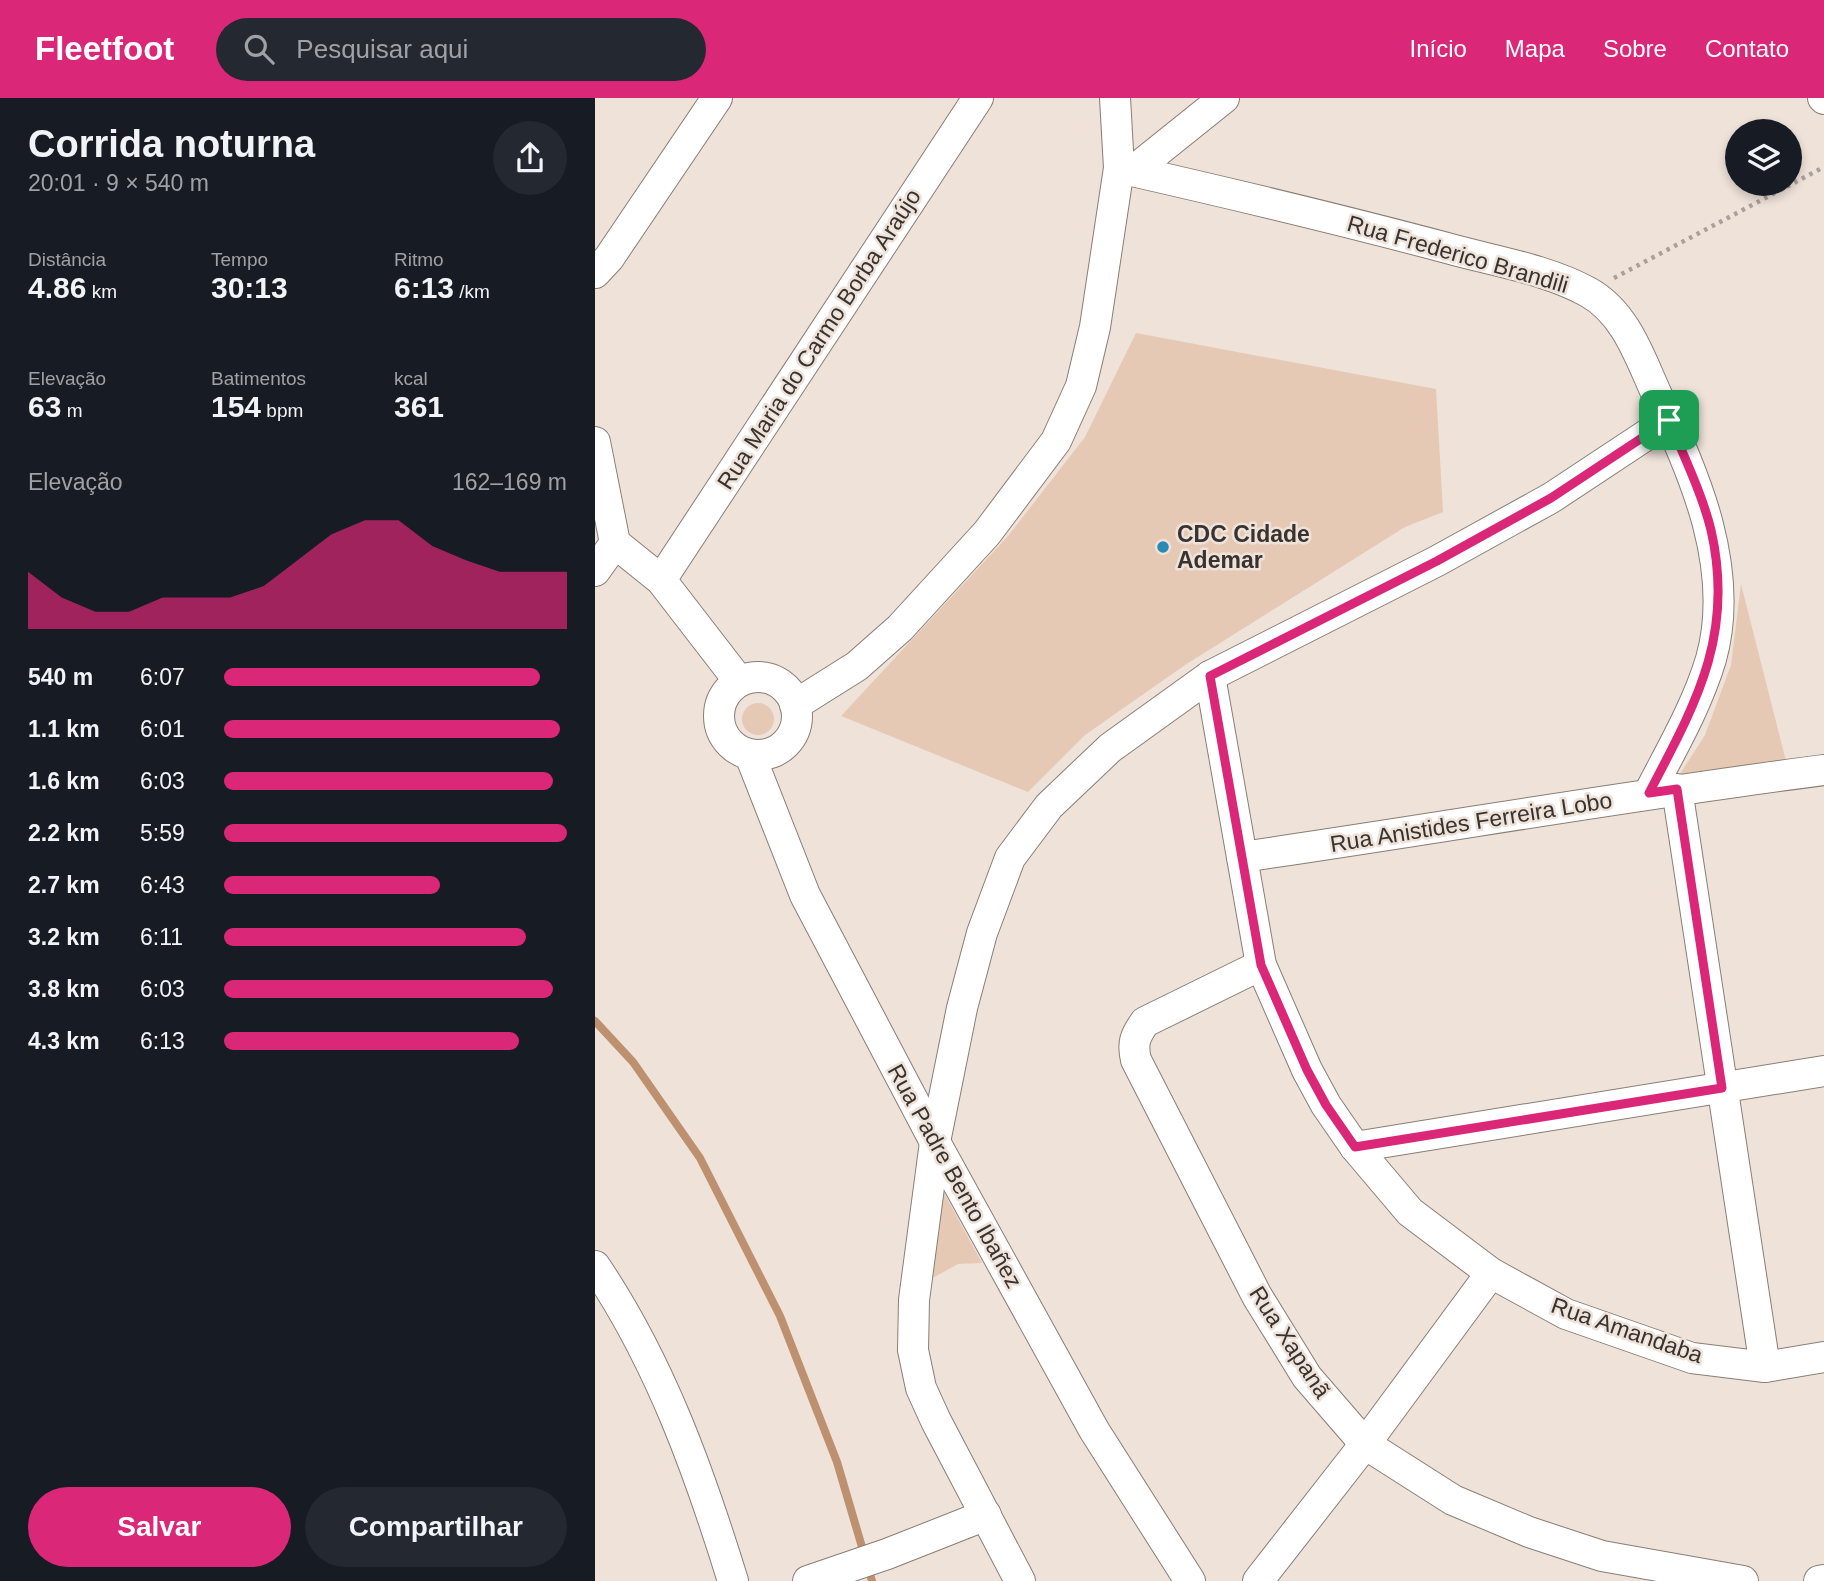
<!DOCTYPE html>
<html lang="pt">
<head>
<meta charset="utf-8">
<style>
	:root { --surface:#171b24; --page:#242831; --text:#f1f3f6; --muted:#9ea1a6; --accent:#db2777 }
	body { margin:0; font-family:Arial,sans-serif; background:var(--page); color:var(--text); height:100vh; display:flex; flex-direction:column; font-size:26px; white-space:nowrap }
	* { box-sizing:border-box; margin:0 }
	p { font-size:23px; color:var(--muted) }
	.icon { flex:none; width:38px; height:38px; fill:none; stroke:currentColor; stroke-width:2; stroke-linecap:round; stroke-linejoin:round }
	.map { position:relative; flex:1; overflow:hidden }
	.side { display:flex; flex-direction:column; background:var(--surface); width:595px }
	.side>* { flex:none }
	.fabs { position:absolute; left:1130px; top:21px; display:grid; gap:14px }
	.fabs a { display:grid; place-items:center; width:77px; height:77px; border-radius:50%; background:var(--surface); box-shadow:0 4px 10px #0003; font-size:35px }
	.pin { position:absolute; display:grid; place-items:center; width:60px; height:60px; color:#fff; margin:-30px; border-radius:14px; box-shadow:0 4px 10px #0006 }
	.round { display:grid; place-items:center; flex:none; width:74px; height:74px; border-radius:37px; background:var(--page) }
	.overview { display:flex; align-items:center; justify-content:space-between; height:119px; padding:0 28px }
	h1 { font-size:38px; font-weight:600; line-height:52px }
	.figures { display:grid; grid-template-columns:repeat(3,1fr); gap:10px; height:119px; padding:7px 28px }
	.figures div { display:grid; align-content:center }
	.figures b { font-size:30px; font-weight:600 }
	.figures small { font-size:19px; font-weight:400 }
	.figures p { font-size:19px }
	.chart { height:196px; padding:14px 28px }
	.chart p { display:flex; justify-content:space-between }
	.chart svg { width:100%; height:126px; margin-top:7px; fill:var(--accent); opacity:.7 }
	.button { display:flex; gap:14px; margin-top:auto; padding:14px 28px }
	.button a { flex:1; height:80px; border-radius:42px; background:var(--accent); color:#fff; font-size:28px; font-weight:600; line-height:80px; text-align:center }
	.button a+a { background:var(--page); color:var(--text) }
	ul { padding:0 28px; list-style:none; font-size:23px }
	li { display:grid; grid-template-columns:112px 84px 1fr; align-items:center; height:52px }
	li i { height:18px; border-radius:9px; background:var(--accent) }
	header { display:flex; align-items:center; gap:42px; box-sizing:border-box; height:98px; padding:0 35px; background:var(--accent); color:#fff }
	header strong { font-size:33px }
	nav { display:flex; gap:38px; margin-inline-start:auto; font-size:24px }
	.search { width:490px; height:63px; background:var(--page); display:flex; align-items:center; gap:18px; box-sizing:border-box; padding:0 24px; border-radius:38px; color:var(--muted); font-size:26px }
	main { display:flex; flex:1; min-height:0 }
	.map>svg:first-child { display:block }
</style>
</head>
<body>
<header>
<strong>Fleetfoot</strong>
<div class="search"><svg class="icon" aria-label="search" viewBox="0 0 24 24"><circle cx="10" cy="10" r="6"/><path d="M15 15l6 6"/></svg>Pesquisar aqui</div>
<nav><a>Início</a><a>Mapa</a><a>Sobre</a><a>Contato</a></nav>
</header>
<main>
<section class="side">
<div class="overview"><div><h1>Corrida noturna</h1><p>20:01 · 9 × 540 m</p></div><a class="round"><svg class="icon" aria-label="share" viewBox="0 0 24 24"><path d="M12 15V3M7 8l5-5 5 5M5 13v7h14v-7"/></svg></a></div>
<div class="figures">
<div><p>Distância</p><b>4.86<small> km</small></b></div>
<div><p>Tempo</p><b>30:13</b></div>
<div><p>Ritmo</p><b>6:13<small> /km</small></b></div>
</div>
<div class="figures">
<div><p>Elevação</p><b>63<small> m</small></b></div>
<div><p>Batimentos</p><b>154<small> bpm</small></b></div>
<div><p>kcal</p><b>361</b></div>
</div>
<div class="chart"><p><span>Elevação</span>162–169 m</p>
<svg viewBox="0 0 160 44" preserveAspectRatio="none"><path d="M0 44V24L10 33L20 38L30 38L40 33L50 33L60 33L70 29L80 20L90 11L100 6L110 6L120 15L130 20L140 24L150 24L160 24V44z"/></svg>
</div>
<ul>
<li><b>540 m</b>6:07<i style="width:92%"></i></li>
<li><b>1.1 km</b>6:01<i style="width:98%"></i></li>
<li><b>1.6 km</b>6:03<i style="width:96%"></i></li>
<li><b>2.2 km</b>5:59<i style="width:100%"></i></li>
<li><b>2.7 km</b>6:43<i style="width:63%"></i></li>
<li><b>3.2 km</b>6:11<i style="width:88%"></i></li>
<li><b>3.8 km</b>6:03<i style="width:96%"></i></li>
<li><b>4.3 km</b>6:13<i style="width:86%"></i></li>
</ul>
<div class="button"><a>Salvar</a><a>Compartilhar</a></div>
</section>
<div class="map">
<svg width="1229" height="1483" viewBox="0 0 1229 1483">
	<rect width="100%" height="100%" fill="#eee2d9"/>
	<!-- green -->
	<g fill="#e6c9b5">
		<polygon points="541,235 841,291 848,414 810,429 590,567 490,637 433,694 246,618 413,438 490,339"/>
		<polygon points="1146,486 1191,663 1085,676 1110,637 1136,567"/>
		<circle cx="163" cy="621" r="16"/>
		<polygon points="349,1095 387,1165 363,1166 334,1182"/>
	</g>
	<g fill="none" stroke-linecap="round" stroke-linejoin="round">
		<!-- stream -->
		<polyline stroke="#bd906f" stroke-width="8" points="0,923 38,964 105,1060 185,1218 242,1364 277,1483"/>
		<defs>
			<g id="street">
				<polyline points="1228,0 1229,1"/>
				<path d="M524,70C634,95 743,121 852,150C898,163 951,171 993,194C1031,215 1045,260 1062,297C1100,376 1141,472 1116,561C1102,608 1076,652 1054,695"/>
				<polyline points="538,73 629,0"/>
				<polyline points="0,175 14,160 122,0"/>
				<polyline points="0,344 20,445 66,482 144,583"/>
				<polyline points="0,473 20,445"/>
				<polyline points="66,482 383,0"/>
				<polyline points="615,578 666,867 712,972 731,1007 760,1049 815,1114 896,1175 971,1216 1097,1260 1170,1269 1229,1259"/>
				<circle cx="163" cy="618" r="39"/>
				<polyline points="200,607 262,568 305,530 392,435 461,343 486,288 500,229 524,70 520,0"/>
				<polyline points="155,657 210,797 340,1044 499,1332 595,1483"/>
				<polyline points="1082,691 1170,1269"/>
				<path d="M647,759C841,731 1034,697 1229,672"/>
				<path d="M666,867L550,924C540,938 537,945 541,962L662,1198L712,1279L770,1346L858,1402L934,1434L1007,1458L1148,1483"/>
				<polyline points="760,1049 1229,973"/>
				<path d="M0,1168C65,1264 104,1373 138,1483"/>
				<polyline points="213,1483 292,1456 391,1417"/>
				<polyline points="425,1483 341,1323 326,1290 318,1252 319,1202 340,1044 367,910 387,835 415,760 454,708 515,650 615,578 842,463 956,400 1074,322"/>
				<polyline points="663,1483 770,1346 896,1175"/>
				<polyline points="1224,1483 1229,1482"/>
			</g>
		</defs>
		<!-- street casing -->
		<use href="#street" stroke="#897e76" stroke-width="32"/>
		<!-- path -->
		<polyline stroke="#aaa09a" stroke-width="4.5" stroke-dasharray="3.5 5" stroke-linecap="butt" points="1019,180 1229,69"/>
		<!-- street -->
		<use href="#street" stroke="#fff" stroke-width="30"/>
	</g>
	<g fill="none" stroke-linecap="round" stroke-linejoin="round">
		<defs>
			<path id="route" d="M1074,322C1088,357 1107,395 1116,432C1140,537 1101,605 1054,695L1082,691L1127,990L760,1049L731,1007L712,972L666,867L615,578L842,463L956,400Z"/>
		</defs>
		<!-- route casing -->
		<use href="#route" stroke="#fff" stroke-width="14"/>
		<!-- route -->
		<use href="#route" stroke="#db2777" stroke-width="9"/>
	</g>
	<!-- markers -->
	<circle fill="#298ab5" stroke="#eee2d9" stroke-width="2.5" cx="568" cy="449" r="7"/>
	<g text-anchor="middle" stroke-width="5" stroke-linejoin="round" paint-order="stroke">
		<!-- street labels -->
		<g font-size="23" fill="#383330" stroke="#eee2d9">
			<text transform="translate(863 156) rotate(16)" y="8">Rua Frederico Brandili</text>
			<text transform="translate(224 241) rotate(-57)" y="8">Rua Maria do Carmo Borba Araújo</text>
			<text transform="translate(876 724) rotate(-9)" y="8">Rua Anistides Ferreira Lobo</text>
			<text transform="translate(360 1078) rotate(61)" y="8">Rua Padre Bento Ibañez</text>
			<text transform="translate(1032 1232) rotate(19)" y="8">Rua Amandaba</text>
			<text transform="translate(695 1244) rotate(57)" y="8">Rua Xapanã</text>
		</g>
		<!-- poi labels -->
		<g font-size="23" font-weight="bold" fill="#383330" stroke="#eee2d9" text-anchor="start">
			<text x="582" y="444">CDC Cidade<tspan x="582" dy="26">Ademar</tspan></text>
		</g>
	</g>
</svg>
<div class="fabs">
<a><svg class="icon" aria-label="layers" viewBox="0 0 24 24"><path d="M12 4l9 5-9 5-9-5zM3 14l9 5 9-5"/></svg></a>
</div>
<div class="pin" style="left:1074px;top:322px;background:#1e9e55"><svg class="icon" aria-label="arrive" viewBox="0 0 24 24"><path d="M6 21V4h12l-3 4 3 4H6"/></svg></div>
</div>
</main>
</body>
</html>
